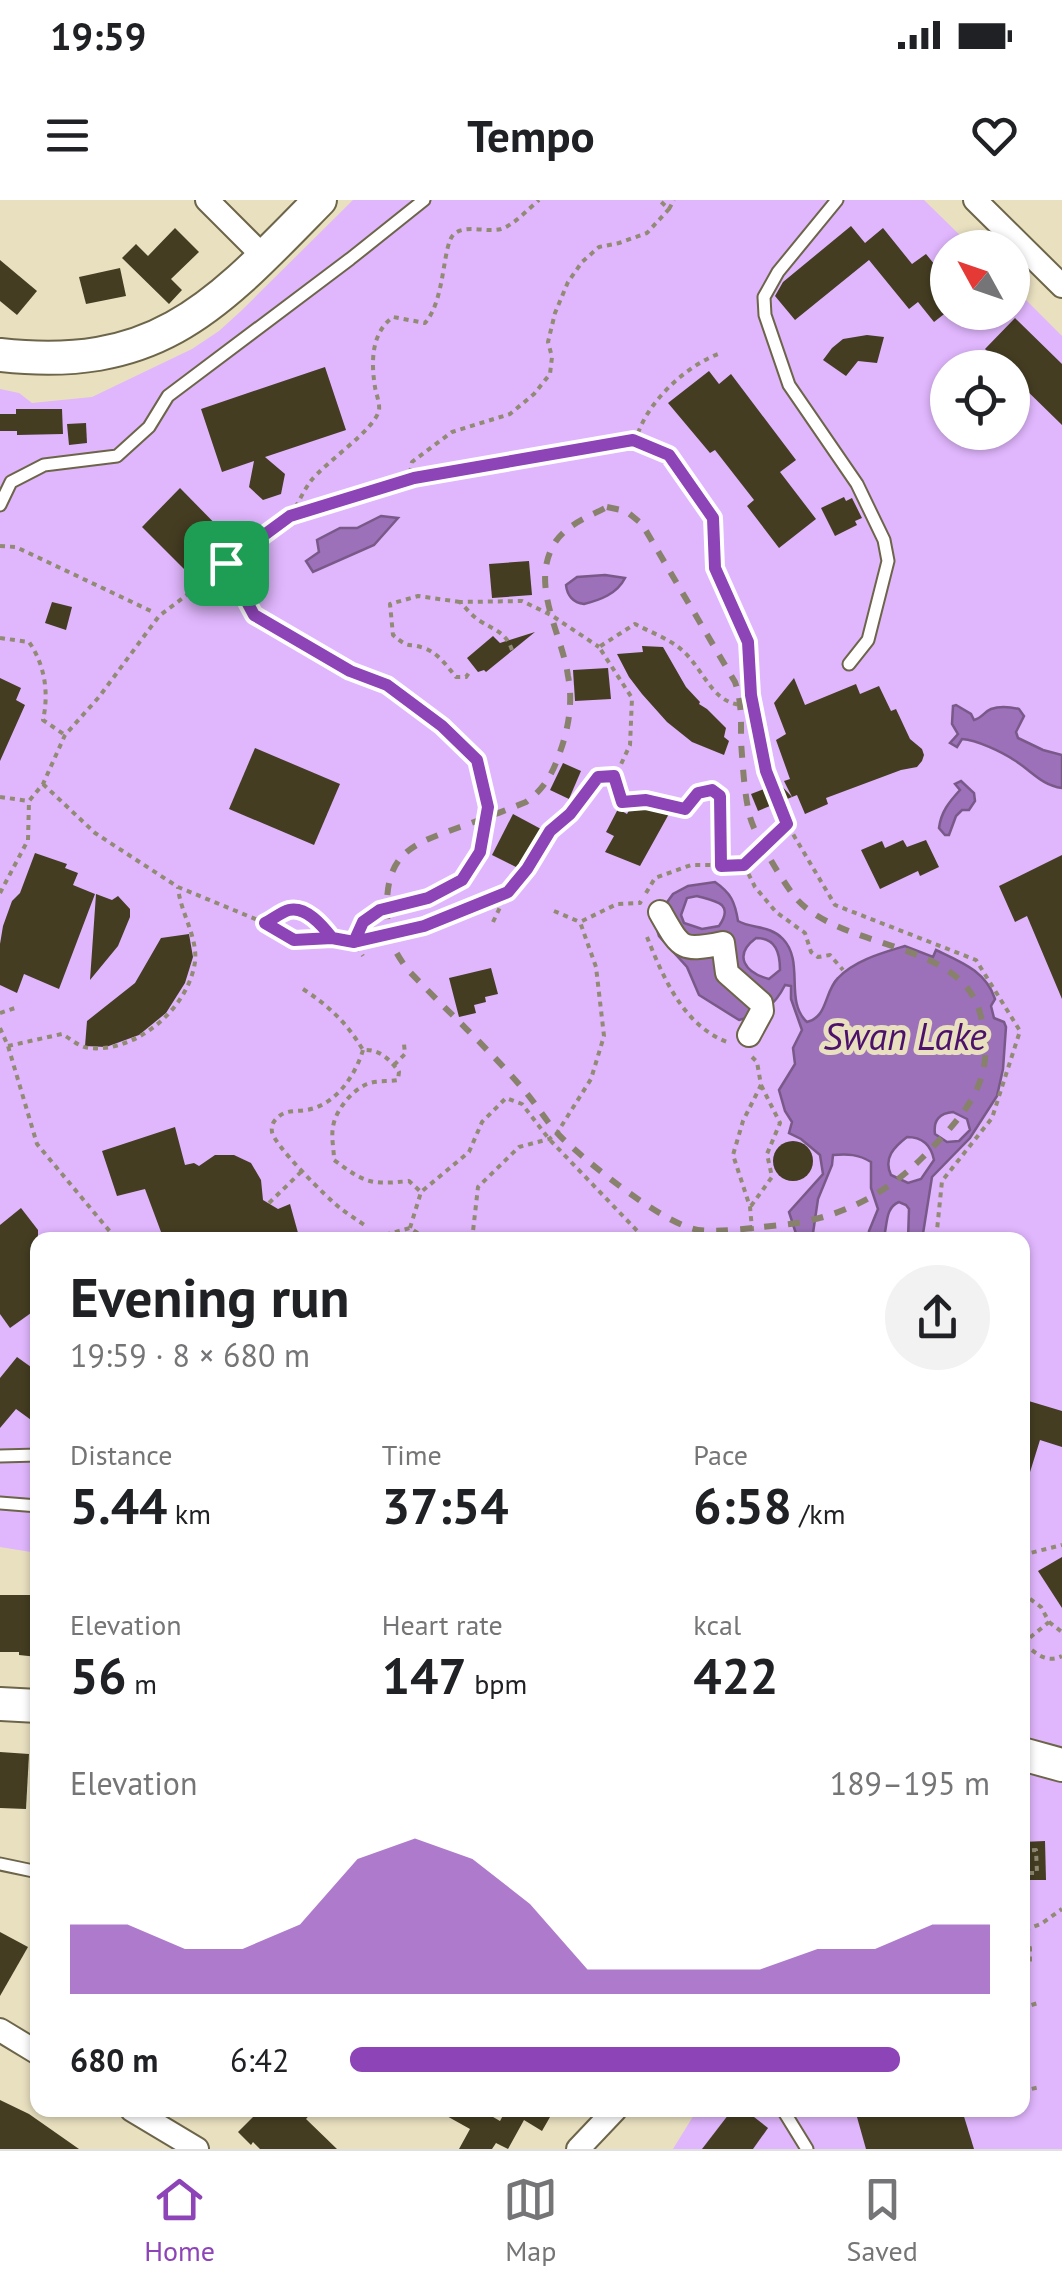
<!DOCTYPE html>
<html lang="en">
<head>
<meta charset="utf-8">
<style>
	:root { --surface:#fff; --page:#f2f2f2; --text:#202124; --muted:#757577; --line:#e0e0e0; --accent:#8d44b7 }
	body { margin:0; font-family:"PT Sans",sans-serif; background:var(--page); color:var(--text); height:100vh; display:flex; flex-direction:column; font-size:38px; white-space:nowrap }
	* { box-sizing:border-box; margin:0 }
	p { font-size:32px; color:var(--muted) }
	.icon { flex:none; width:55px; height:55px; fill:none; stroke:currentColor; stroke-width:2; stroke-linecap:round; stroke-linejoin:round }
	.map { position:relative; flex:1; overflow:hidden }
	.panel { position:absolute; left:30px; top:1032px; width:1000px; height:885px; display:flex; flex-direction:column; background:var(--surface); border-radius:20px; box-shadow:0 2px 8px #0004 }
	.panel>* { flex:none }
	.needle { width:65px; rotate:310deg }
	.buttons { position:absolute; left:930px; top:30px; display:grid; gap:20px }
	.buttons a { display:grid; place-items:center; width:100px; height:100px; border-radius:50%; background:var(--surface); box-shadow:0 2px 8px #0004; font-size:50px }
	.pin { position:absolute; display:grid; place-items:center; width:85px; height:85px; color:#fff; margin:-42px; border-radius:20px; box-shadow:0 5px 15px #0006 }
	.round { display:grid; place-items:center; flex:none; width:105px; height:105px; border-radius:52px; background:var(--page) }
	.overview { display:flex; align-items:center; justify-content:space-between; height:170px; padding:0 40px }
	h1 { font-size:55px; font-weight:800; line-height:75px }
	.figures { display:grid; grid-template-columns:repeat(3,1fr); gap:15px; height:170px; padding:10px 40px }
	.figures div { display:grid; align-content:center }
	.figures b { font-size:50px; font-weight:800 }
	.figures small { font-size:28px; font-weight:400 }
	.figures p { font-size:28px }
	.chart { height:280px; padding:20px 40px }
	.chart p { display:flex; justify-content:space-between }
	.chart svg { width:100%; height:180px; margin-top:10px; fill:var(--accent); opacity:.7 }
	ul { padding:0 40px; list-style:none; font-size:32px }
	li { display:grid; grid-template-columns:160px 120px 1fr; align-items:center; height:75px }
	li i { height:25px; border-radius:12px; background:var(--accent) }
	.status { display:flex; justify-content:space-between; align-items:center; height:70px; padding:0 50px; background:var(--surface); direction:ltr }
	.status svg { height:28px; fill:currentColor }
	header { display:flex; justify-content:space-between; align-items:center; height:130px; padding:0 40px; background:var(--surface); font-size:45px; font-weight:800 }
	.tabs { display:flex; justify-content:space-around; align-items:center; height:140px; border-top:2px solid var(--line); background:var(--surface); font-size:28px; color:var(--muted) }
	.tabs a { display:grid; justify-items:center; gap:5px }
	.tabs .current { color:var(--accent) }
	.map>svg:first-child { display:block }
</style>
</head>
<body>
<div class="status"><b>19:59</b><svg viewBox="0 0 49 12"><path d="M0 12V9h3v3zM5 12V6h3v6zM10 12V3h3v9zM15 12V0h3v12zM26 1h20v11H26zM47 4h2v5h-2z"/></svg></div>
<header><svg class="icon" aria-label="menu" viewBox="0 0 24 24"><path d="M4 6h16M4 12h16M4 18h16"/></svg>Tempo<svg class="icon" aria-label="heart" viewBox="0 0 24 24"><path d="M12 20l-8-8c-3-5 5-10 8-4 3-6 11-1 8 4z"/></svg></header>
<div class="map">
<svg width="1062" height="1949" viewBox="0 0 1062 1949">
	<rect width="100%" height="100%" fill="#e9e0c0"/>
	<!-- green -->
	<path fill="#e0b6fd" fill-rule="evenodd" d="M353,0H924L972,47L948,48V112H1012L1013,87L1062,136V1949H673L697,1910H1022V1040H38L37,1353L0,1347V189L19,193L32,203L92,197L192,149L219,131L241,111ZM948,168H1012V232H948Z"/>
	<!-- water -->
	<g fill="#9c71b9" stroke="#785988" stroke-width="2.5" fill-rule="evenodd">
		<polygon points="381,316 398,318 374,345 313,372 306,361 319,352 317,340 340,328 357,328"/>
		<path d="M605,375L625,378C617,394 600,400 584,404C573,403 567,395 566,385L577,377Z"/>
		<path d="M956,505L971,514L974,520C982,518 984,512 991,509C999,506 1011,507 1019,509L1024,516L1016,532L1018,538L1043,550L1062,555V588C1041,585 1032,571 1014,560C1002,552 977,540 962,539L957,547L950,543L958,534L952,524L953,506Z"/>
		<path d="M961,581L974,593L975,601L969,610H962L956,616L949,635H945L939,628C941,612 949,602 960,590L955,584Z"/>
		<path d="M715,682C731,693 735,702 738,721C752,729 770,725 783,739C805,762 784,801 807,822C828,817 824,792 838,778C855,760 882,753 905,746L933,757L936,750C961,762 986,771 995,799L991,806L994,818L1004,822L1006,827L1003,869L997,896L970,938L932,977L922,1040H908L909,1009L906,1005L899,1002C884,1008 888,1027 883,1040H868L869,1031L878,1009L871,988V962C858,954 848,954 833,955L832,965L818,999L812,1040H798L789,1012L823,974L820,955L801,939L789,933L792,922L785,911L779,890L795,864L793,848L802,830L791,799V786L785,785C774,807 763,813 739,820L699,795L687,767L659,736L656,726L657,716L673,694L688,686ZM697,696C715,701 735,703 719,726L702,729L684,723L681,715L687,698ZM756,738C776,738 780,753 780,770L769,779C746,773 732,756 756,738ZM953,912L967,919L970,930L959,941L947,942L935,934C933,920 940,913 953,912ZM907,937C922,937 931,945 934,960L921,979L908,983L891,975C883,958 894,947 907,937Z"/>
	</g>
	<!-- building -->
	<g fill="#443d22">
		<polygon points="851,26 865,43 883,28 912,64 926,54 948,81 939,89 948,99 948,111 934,122 918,102 909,109 869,60 795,120 775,96 783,82"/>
		<polygon points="175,28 199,52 171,79 182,90 169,104 122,58 136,44 148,56"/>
		<polygon points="0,60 37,91 17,115 0,101"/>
		<polygon points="120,68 126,96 86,104 79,77"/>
		<polygon points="1015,118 1062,164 1062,225 1012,176 1012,168 1004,168 985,149"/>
		<polygon points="867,135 884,137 877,163 858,161 846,176 823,160 832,148 843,139"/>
		<polygon points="325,167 346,230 265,257 285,274 281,294 263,300 249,287 254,261 222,272 201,209"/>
		<polygon points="709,171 719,184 731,174 796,260 780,272 816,319 779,348 747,306 754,300 715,250 710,253 668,203"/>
		<polygon points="16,209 62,209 63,234 17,235 17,231 0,231 0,214 16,214"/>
		<polygon points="86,223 87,243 69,245 67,224"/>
		<polygon points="180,288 231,340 193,378 142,327"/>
		<polygon points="844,297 846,301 852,298 862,318 855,321 857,325 835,336 821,308"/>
		<polygon points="529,361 532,395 492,398 489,364"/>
		<polygon points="52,402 72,407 66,430 45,423"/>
		<polygon points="535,432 486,472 484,470 478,472 467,458 493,436 500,443"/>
		<polygon points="642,446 663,447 686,487 700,502 699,504 707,509 726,528 724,537 729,541 724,555 692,542 667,522 642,494 629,477 617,454 643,452"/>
		<polygon points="608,468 611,499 575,501 573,470"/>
		<polygon points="0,478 21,488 16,500 25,505 0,561"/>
		<polygon points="794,478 805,505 856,484 860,494 879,486 891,511 896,509 910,539 922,549 924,555 922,561 917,567 901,570 826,598 828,604 805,614 797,595 792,597 784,581 790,579 776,540 786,534 774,503"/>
		<polygon points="255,548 340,584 314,645 229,609"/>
		<polygon points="563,563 581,571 569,599 550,590"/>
		<polygon points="779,583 792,597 758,611 751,594"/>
		<polygon points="645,601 670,612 640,666 605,652 614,636 606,632 618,609 627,614 632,605 640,609"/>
		<polygon points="513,614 541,629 520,669 492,655"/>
		<polygon points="903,640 907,647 926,640 939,667 920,676 918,671 880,689 861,650 882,641 885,648"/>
		<polygon points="35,653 67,664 65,668 78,673 73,685 95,694 59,789 24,774 17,793 0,785 0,744 3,726 12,701 20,693"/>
		<polygon points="1062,655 1062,799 1027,716 1015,722 999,686"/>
		<polygon points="96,694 112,700 118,696 130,709 130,717 118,746 90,780"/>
		<polygon points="189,734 193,757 185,783 166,813 139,835 106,847 85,846 87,821 135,783 161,738"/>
		<polygon points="491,768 498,794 485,797 486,802 474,805 476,813 459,817 449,778"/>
		<polygon points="175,927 185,965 194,963 199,966 215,955 234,955 251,963 261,980 263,1000 278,1009 290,1004 300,1040 164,1040 145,989 117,996 102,951"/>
		<circle cx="793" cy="961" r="20"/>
		<polygon points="21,1008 38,1030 38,1108 10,1128 0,1114 0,1025"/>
		<polygon points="17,1157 38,1172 38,1225 16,1209 0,1228 0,1178"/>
		<polygon points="1022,1199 1062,1211 1062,1247 1040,1240 1026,1285 1022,1284"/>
		<polygon points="1062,1357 1062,1408 1038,1371"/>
		<polygon points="0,1395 38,1395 38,1457 19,1455 19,1452 0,1452"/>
		<polygon points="0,1552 29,1554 26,1609 0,1608"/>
		<polygon points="1045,1641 1046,1680 1022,1680 1022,1642"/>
		<polygon points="0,1732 28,1747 0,1796"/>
		<polygon points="0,1900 29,1914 79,1949 0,1949"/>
		<polygon points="260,1910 314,1910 306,1919 337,1949 260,1949 253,1942 251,1945 238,1932"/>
		<polygon points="436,1910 481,1910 500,1921 506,1910 554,1910 542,1931 524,1920 508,1949 496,1943 492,1949 459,1949 470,1929"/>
		<polygon points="732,1910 745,1910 768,1928 753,1949 702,1949"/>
		<polygon points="855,1910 962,1910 974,1949 866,1949"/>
	</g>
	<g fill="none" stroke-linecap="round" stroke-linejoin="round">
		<defs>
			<g id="lane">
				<polyline points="837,0 778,72 764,97 765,115 789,185 857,284 884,340 888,361 868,440 849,464"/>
				<polyline points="0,305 11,282 44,265 117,256 149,227 168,196 350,59 424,0"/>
				<polyline points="0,1256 38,1255"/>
				<polyline points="0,1303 38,1306"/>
				<polyline points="0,1664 38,1672"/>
				<polyline points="783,1910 807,1949"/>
			</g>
			<g id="street">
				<polyline points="207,0 264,57"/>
				<polyline points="975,0 1062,86"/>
				<path d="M660,712C681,749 681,752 723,743L727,773L761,803L762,811L749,835"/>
				<polyline points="0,1830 38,1853"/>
				<polyline points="132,1910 197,1949"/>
				<polyline points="578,1949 615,1910"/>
			</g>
			<g id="secondary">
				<path d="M0,155C159,173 217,105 320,0"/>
				<polyline points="0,1504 38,1506"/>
				<polyline points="1022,1554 1062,1565"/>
			</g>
		</defs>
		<!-- lane casing -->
		<use href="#lane" stroke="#6d6549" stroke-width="15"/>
		<!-- street casing -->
		<use href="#street" stroke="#6d6549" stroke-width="26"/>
		<!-- secondary casing -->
		<use href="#secondary" stroke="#6d6549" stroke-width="36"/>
		<!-- path -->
		<g stroke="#918b74" stroke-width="4" stroke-dasharray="5 5" stroke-linecap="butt">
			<polyline points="669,9 674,0"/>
			<path d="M638,233C650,200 685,167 718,154"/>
			<polyline points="410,273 412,262 452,232 510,214 534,194 550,174 552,157 548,142 555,113 568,82 582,62 599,47 619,43 647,33 669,9 659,0"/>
			<path d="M291,316C297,305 303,292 310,282C325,262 375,230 379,210C380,203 376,194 375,187C371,162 371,133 393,117L425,123C446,99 442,45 454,34C466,24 487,33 501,29C514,25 528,9 539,0"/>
			<polyline points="0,346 16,347 153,412"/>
			<polyline points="226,364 254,415 350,471 387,485 442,526 477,560 488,607 480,652 463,680 429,699 380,710 363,723 354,742 363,756"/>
			<path d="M460,402L418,396L390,404L393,435C411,450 406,442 424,448C438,453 447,466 456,477H466L471,470"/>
			<path d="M0,438L29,442C45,465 49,493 43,520L65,535"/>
			<path d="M512,450C506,432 494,430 480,421C472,416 466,408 460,402L522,401L551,415L599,447"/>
			<polyline points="615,577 622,601 645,600 685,609 698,593 712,590 720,596 721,665"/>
			<path d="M43,584L95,633L178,687L265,723L294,740L332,738L354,742L424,726L508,693L527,669L550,631L570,614L598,577H615L630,545L632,498L599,447L635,424C650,432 670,439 683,451C707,473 714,511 753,504"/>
			<polyline points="0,597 29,601"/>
			<polyline points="744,665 755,687 776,712 805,733 811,752 818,757 830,755 843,770"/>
			<polyline points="0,693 28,640 29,601 43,584 65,535 99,497 159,416 291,316 413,278 633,240 669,255 713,318 715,368 748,441 751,495 766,571 787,624 835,705 976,760 1020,831 992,918 942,981 936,1040"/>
			<polyline points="646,693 655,678 691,665 744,665 787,624"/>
			<polyline points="554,711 580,722"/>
			<polyline points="493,722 506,695"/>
			<path d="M265,723C272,720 281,712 288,710C306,706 322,724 331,737"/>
			<path d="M647,737C663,777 683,825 727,842"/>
			<path d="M303,789C329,806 347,823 363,850C379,849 390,859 399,872L398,880C388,882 377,880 367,884C352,890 335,911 333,927C331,938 334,949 334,960C365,983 370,985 409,981L421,992"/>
			<polyline points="0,813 15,808"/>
			<polyline points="0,828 8,846 37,944 117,1040"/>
			<path d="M8,846L62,834C71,839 79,847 89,848C136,853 188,809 195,762C198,737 180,712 178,687"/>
			<path d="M363,850C355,876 335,906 306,910C296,912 286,909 277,918C273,922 271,926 272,932C274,945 327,998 340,1008C348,1014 357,1020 366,1026"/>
			<polyline points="752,857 757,862 761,885 743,921 733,955 750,1007 753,1040"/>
			<polyline points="394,865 405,854 404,844"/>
			<polyline points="269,1003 302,971"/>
			<polyline points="751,1006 772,977 767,954 780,923 761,885"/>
			<polyline points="410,1028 421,992 469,952 482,922 506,898 522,904 549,939 646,1040"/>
			<polyline points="366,1040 410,1028 428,1040"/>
			<polyline points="472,1040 478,987 519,947 549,939 557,933 591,879 604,836 596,767 580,722 617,704 640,703 641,701"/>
			<polyline points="1022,1355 1062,1345"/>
			<polyline points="1022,1393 1041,1407 1049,1422 1022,1444"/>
			<polyline points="1049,1422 1062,1432"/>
			<path d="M1024,1444C1036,1453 1046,1464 1062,1456"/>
			<polyline points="1022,1651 1036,1650 1037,1673 1022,1673"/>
			<polyline points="1022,1728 1030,1748 1030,1765 1022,1772"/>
			<polyline points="1025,1730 1041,1724 1062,1709"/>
			<polyline points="1022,1808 1038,1803"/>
			<polyline points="1022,1891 1040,1887"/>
		</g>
		<!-- lane -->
		<use href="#lane" stroke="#fff" stroke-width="11"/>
		<!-- street -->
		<use href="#street" stroke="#fff" stroke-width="22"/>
		<!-- secondary -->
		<use href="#secondary" stroke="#fff" stroke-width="32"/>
		<!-- rail -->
		<path stroke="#88826c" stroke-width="6" stroke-dasharray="12 12" stroke-linecap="butt" d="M607,307L626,311L642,324L735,482C742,502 741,521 741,542C743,566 744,593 750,617C755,636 782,680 794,696C839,751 960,739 980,813C999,880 966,913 922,958C884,996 835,1020 781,1025C760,1027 718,1033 698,1030C663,1024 588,963 561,937C547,923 537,905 524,890C488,848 446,810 408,770C390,746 387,735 387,705C387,651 416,643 460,627C483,619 504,611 526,602C545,588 553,573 560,552C569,527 573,501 568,476C562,433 528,383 556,341C568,324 590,316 607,307Z"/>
	</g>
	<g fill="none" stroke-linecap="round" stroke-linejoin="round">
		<defs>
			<path id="route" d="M226,363L254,415L350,471L387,485L442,526L477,560L488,607L480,652L462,680L428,698L380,710L363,722L354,742L332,738L294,740L265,723C272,720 281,712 289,710C306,706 322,725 332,738L354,742L424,726L508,692L527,669L550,631L570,614L598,577L614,576L622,602L646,600L685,609L698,593L712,590L720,596L721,666L744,665L787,624L766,571L751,495L748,442L715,368L713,318L669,255L633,240L414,278L290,316L226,363"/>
		</defs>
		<!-- route casing -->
		<use href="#route" stroke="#fff" stroke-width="20"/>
		<!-- route -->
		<use href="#route" stroke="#8d44b7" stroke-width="12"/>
	</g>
	<g text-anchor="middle" stroke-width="10" stroke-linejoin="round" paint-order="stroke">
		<!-- water labels -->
		<g font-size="38" font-style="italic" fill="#4c116a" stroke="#e9e0c0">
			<text x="905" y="850">Swan Lake</text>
		</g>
	</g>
</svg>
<div class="buttons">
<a><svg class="needle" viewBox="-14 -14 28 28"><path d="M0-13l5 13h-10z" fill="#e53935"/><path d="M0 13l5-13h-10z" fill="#757577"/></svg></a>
<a><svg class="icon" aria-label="locate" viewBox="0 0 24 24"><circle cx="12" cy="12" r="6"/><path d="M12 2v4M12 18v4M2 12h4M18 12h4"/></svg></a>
</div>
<div class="pin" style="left:226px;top:363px;background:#1e9e55"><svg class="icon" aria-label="arrive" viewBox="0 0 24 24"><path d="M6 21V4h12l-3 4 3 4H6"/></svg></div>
<section class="panel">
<div class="overview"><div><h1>Evening run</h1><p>19:59 · 8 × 680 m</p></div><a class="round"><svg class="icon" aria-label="share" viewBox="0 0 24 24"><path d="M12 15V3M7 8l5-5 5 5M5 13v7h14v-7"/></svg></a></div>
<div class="figures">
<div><p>Distance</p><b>5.44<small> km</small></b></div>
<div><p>Time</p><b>37:54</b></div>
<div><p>Pace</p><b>6:58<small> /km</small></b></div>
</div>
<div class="figures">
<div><p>Elevation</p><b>56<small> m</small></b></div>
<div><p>Heart rate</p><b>147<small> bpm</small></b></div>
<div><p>kcal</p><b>422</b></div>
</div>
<div class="chart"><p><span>Elevation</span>189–195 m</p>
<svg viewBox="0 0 160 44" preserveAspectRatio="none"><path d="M0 44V27L10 27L20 33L30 33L40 27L50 11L60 6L70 11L80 22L90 38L100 38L110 38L120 38L130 33L140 33L150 27L160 27V44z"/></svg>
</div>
<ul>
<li><b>680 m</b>6:42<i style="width:86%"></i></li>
</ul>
</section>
</div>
<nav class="tabs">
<a class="current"><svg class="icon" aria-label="home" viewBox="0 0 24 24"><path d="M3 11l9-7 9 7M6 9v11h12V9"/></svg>Home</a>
<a><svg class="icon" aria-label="map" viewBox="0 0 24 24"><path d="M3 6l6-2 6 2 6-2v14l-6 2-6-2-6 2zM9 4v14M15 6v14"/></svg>Map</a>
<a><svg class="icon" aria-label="saved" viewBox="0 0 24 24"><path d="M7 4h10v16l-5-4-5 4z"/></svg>Saved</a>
</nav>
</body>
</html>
